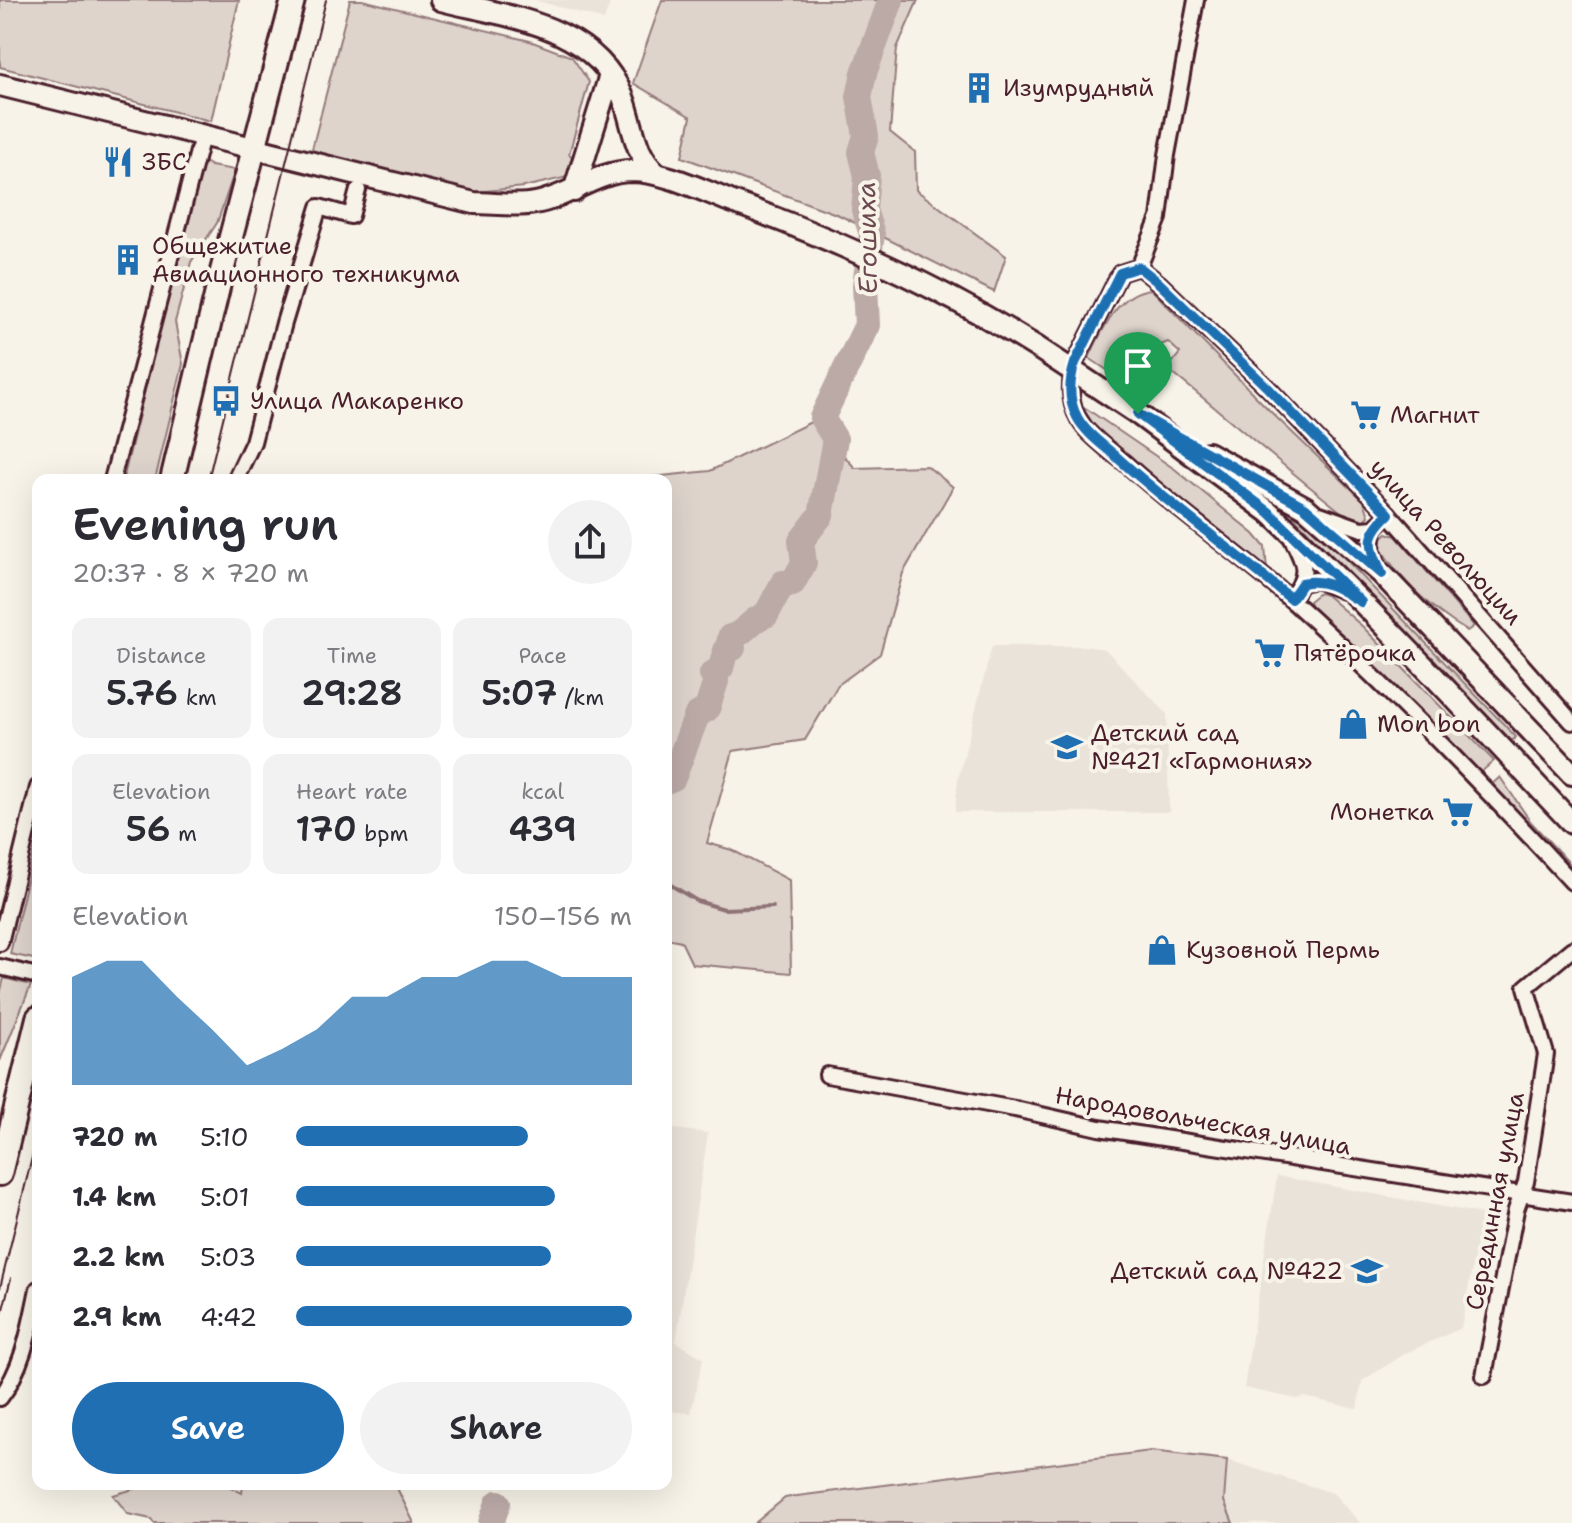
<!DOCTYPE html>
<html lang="en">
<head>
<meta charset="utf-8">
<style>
	:root { --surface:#fff; --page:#f2f2f3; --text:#2b2b33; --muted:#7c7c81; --accent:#1f6fb2 }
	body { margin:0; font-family:"Shantell Sans",sans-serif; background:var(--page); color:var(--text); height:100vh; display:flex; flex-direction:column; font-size:30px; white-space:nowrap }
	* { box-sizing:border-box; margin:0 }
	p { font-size:26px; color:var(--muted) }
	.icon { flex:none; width:44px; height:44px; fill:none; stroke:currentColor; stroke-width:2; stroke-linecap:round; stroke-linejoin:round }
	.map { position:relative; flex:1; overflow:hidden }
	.details { position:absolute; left:32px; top:474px; width:640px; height:1016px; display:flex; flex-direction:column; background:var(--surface); border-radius:16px; box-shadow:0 8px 32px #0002 }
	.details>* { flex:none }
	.pin { position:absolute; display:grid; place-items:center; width:68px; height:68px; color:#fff; margin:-82px -34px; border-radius:50% 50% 50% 0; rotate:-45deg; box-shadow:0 0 8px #0007 }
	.pin .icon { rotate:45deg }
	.round { display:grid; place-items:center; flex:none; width:84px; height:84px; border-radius:42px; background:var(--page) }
	.summary { display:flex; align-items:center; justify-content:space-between; height:136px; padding:0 40px }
	h1 { font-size:44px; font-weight:600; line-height:60px }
	.figures { display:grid; grid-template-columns:repeat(3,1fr); gap:12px; height:136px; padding:8px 40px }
	.figures div { display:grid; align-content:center; border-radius:16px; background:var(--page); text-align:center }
	.figures b { font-size:34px; font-weight:600 }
	.figures small { font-size:22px; font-weight:400 }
	.figures p { font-size:22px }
	.chart { height:224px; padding:16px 40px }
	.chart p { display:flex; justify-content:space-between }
	.chart svg { width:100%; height:144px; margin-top:8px; fill:var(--accent); opacity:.7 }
	.cta { display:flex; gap:16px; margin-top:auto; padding:16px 40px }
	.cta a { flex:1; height:92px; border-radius:48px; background:var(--accent); color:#fff; font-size:32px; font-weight:600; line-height:92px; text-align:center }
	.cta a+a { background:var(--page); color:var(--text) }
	ul { padding:0 40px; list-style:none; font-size:26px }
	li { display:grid; grid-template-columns:128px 96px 1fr; align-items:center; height:60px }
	li i { height:20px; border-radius:10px; background:var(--accent) }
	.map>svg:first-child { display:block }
</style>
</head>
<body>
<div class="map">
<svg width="1572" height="1523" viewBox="0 0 1572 1523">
	<rect width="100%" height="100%" fill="#f7f3e8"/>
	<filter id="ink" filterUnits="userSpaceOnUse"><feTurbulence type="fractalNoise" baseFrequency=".0125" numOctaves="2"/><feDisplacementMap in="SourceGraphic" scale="16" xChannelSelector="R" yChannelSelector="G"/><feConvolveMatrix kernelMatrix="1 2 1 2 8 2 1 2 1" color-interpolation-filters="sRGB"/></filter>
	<g filter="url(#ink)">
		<!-- built -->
		<g fill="#eae3da">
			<polygon points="535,0 611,0 604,20"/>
			<polygon points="992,646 1085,646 1105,649 1167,714 1169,812 955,812 958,779"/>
			<polygon points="666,1128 708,1133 676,1342 703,1358 691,1413 666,1411"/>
			<polygon points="1277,1176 1482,1214 1461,1328 1406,1353 1362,1381 1357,1409 1305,1397 1297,1399 1244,1388"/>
			<polygon points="1227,1460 1333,1493 1360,1523 1233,1523 1224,1502"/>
		</g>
		<!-- green -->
		<g fill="#ded4cc" stroke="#947a7c" stroke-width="2">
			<polygon points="0,0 239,0 211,121 0,67"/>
			<polygon points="350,0 362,0 530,41 572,57 589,82 569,154 575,159 572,176 524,187 476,192 311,153"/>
			<polygon points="662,0 918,0 897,48 890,132 915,152 916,190 1006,256 994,292 839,215 682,157 691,117 633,83"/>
			<polygon points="201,160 211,166 235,170 217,223 191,262 175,322 183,364 155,480 123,480"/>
			<path d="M1151,289L1275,416L1364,501L1369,516L1364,521L1354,522C1290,473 1231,419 1167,369L1180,353L1168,342L1151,349L1134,388L1089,358C1102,330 1118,292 1151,289Z"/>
			<polygon points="1081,405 1176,470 1254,534 1265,547 1267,570 1097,430"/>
			<polygon points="813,421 855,468 927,466 953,487 903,573 880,654 838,685 805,740 733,751 707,843 732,850 789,880 791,973 692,964 681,941 666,938 666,480 622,480 710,471"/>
			<polygon points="1292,515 1304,520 1333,546 1516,737 1512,741"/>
			<path d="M1387,533L1396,536L1474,626L1467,631C1432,610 1401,581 1379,546V540Z"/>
			<polygon points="1319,593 1326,595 1362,626 1494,761 1480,773 1396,686 1311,607 1309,601"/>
			<polygon points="1500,777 1531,822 1571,865 1569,867 1491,785"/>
			<polygon points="38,834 38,960 10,954"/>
			<polygon points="4,978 31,985 0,1061 0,994"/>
			<polygon points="1151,1451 1227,1460 1224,1501 1233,1523 755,1523 785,1498 797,1496"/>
			<polygon points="151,1484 225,1484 242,1493 243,1484 395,1484 414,1523 154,1523 151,1519 128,1514 113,1495"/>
		</g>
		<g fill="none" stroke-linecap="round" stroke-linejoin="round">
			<!-- stream -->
			<polyline stroke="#8e7275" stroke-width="4" points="666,882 697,901 724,909 773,907"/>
			<!-- river -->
			<g stroke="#bcaaa7" stroke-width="26">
				<path d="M666,781L673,778L697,715L707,709L716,681L712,674L721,668L726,649L733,648L729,644L730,637C746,634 750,619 766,615L783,583L792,584L804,563L801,541L821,515L835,439L822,418L867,325L865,286L872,234L864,210L867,176L861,152L866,136L859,97L864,73L891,0"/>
				<polyline points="491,1523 498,1503"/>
			</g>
			<defs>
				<g id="street">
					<path d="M1139,267L1120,273L1075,363C1068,385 1069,408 1084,427C1095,440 1111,452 1125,463C1177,511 1236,551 1289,598C1389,687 1482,784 1572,882"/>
					<polyline points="1139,267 1159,283 1268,388 1389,514 1572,722"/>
					<polyline points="1139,267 1159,218 1167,155 1196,0"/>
					<polyline points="112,480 202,136"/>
					<polyline points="235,480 253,442 284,323 319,207 351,216 358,190"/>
					<polyline points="1320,514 1362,529 1374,528 1389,514"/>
					<polyline points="1374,528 1372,549 1380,570"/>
					<polyline points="1302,583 1316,580 1343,591"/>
					<path d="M1291,599C1309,574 1306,566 1292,539"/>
					<polyline points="0,943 38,787"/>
					<polyline points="0,967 38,976"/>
					<polyline points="827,1075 1015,1109 1099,1128 1572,1202"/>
					<polyline points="1484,1376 1516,1210 1526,1182 1546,1054 1526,987 1572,949"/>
					<path d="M0,1398C24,1367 30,1326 38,1289"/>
				</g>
				<g id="secondary">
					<path d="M441,0C508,17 593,24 623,97C634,126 633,153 657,174"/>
					<path d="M0,85L474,203C494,203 516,207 535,203C569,197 597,171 632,171C666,172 699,189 730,201C848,244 963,297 1067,367"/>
					<polyline points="574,191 610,75"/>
					<path d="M1138,414L1269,512C1375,611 1473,718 1572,823"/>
					<polyline points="1208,453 1305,507 1347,544 1382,574 1572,774"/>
				</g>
				<g id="primary">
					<polyline points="172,480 221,275 293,0"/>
					<polyline points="0,1174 38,1018"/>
				</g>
			</defs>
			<!-- street casing -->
			<use href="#street" stroke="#4a1f2b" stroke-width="20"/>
			<!-- secondary casing -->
			<use href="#secondary" stroke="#4a1f2b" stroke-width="26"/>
			<!-- primary casing -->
			<use href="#primary" stroke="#4a1f2b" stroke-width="28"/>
			<!-- street -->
			<use href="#street" stroke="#f7f3e8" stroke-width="14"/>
			<!-- secondary -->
			<use href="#secondary" stroke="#f7f3e8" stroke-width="20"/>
			<!-- primary -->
			<use href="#primary" stroke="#f7f3e8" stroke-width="22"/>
			<!-- tram -->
			<g stroke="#4a1f2b" stroke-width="2">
				<polyline points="208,480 326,0"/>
				<polyline points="0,1288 38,1133"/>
				<polyline points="0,1321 11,1278"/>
			</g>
			<defs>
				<polyline id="secondary-bridge" points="1067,367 1138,414"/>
			</defs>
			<!-- secondary-bridge casing -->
			<use href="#secondary-bridge" stroke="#4a1f2b" stroke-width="26" stroke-linecap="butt"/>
			<!-- secondary-bridge -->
			<use href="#secondary-bridge" stroke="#f7f3e8" stroke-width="20"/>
		</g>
	</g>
	<g fill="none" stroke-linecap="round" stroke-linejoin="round" filter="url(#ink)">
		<defs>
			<path id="route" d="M1139,267L1159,283L1268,388L1389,514C1364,537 1370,546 1382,574L1305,507L1138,414L1269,512L1361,602C1341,590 1326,578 1302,583L1291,599C1235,552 1175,509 1120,460C1106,447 1086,434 1077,417C1068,400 1069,381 1075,363L1120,273Z"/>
		</defs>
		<!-- route casing -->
		<use href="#route" stroke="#fff" stroke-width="16"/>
		<!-- route -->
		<use href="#route" stroke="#1f6fb2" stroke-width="10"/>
	</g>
	<!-- icons -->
	<defs>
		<symbol id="building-bare" viewBox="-9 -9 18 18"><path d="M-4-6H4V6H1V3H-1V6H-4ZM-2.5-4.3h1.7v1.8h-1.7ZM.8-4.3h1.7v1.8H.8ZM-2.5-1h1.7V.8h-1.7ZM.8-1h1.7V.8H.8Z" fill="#1f6fb2" stroke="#f7f3e8" stroke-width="2.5" paint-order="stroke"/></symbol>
		<symbol id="restaurant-bare" viewBox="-9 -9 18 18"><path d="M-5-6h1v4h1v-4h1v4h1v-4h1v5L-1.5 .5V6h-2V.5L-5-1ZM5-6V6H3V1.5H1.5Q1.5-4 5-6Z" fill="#1f6fb2" stroke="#f7f3e8" stroke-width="2.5" paint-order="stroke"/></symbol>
		<symbol id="bus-bare" viewBox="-9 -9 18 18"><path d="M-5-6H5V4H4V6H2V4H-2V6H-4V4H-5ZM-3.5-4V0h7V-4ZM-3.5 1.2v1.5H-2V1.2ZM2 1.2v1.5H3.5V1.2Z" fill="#1f6fb2" stroke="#f7f3e8" stroke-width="2.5" paint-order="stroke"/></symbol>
		<symbol id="supermarket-bare" viewBox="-9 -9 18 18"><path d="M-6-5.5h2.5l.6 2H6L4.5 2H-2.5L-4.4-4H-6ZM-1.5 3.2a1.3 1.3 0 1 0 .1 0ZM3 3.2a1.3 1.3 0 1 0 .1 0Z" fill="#1f6fb2" stroke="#f7f3e8" stroke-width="2.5" paint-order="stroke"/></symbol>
		<symbol id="shop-bare" viewBox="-9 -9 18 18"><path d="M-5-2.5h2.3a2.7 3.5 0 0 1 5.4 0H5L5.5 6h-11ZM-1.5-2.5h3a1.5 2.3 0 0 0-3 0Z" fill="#1f6fb2" stroke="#f7f3e8" stroke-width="2.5" paint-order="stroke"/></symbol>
		<symbol id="school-bare" viewBox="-9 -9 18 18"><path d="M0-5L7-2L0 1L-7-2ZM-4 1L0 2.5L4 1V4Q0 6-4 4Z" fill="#1f6fb2" stroke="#f7f3e8" stroke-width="2.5" paint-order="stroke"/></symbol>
	</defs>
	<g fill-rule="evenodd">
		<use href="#building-bare" x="957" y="66" width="44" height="44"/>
		<use href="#restaurant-bare" x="96" y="140" width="44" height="44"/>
		<use href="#building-bare" x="106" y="238" width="44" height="44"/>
		<use href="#bus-bare" x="204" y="379" width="44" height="44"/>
		<use href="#supermarket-bare" x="1344" y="393" width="44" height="44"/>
		<use href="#supermarket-bare" x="1248" y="631" width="44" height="44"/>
		<use href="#shop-bare" x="1331" y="702" width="44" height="44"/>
		<use href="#school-bare" x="1045" y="725" width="44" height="44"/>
		<use href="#supermarket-bare" x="1436" y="790" width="44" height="44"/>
		<use href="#shop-bare" x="1140" y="928" width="44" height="44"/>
		<use href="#school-bare" x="1345" y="1249" width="44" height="44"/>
	</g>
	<g text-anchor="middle" stroke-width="8" stroke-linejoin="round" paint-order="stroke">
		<!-- poi labels -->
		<g font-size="24" fill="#4a1f2b" stroke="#f7f3e8" text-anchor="start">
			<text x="1003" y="96">Изумрудный</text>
			<text x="142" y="170">ЗБС</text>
			<text x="152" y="254">Общежитие<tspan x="152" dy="28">Авиационного техникума</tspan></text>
			<text x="250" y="409">Улица Макаренко</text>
			<text x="1390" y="423">Магнит</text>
			<text x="1294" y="661">Пятёрочка</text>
			<text x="1377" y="732">Mon bon</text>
			<text x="1091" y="741">Детский сад<tspan x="1091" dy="28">№421 «Гармония»</tspan></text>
			<text x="1434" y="820" text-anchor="end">Монетка</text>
			<text x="1186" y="958">Кузовной Пермь</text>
			<text x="1343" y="1279" text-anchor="end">Детский сад №422</text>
		</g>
		<!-- street labels -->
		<g font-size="24" fill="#4a1f2b" stroke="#f7f3e8">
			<text transform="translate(1446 542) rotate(48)" y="8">улица Революции</text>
			<text transform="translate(1203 1121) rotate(10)" y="8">Народовольческая улица</text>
			<text transform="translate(1495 1201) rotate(-79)" y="8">Серединная улица</text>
		</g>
		<!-- water labels -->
		<g font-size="26" font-style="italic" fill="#6c4950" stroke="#f7f3e8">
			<text transform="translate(867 238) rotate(-91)" y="9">Егошиха</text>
		</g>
	</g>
</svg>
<div class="pin" style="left:1138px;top:414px;background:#1e9e55"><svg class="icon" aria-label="arrive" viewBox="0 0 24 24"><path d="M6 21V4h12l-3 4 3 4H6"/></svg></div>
<section class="details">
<div class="summary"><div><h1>Evening run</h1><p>20:37 · 8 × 720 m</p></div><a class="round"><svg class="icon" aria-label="share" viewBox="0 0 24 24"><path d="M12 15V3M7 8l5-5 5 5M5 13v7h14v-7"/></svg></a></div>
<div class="figures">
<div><p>Distance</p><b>5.76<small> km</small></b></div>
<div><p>Time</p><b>29:28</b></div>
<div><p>Pace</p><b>5:07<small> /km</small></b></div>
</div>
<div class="figures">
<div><p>Elevation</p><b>56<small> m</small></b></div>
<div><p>Heart rate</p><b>170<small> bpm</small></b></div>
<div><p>kcal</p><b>439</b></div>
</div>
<div class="chart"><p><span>Elevation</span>150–156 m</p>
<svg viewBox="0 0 160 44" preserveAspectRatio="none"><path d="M0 44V11L10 6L20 6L30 17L40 27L50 38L60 33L70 27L80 17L90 17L100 11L110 11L120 6L130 6L140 11L150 11L160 11V44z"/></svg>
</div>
<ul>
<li><b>720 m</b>5:10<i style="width:69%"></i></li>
<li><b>1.4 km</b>5:01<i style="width:77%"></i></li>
<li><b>2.2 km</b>5:03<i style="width:76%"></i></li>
<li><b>2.9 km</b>4:42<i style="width:100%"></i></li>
</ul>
<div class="cta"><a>Save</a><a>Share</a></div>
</section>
</div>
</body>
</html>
